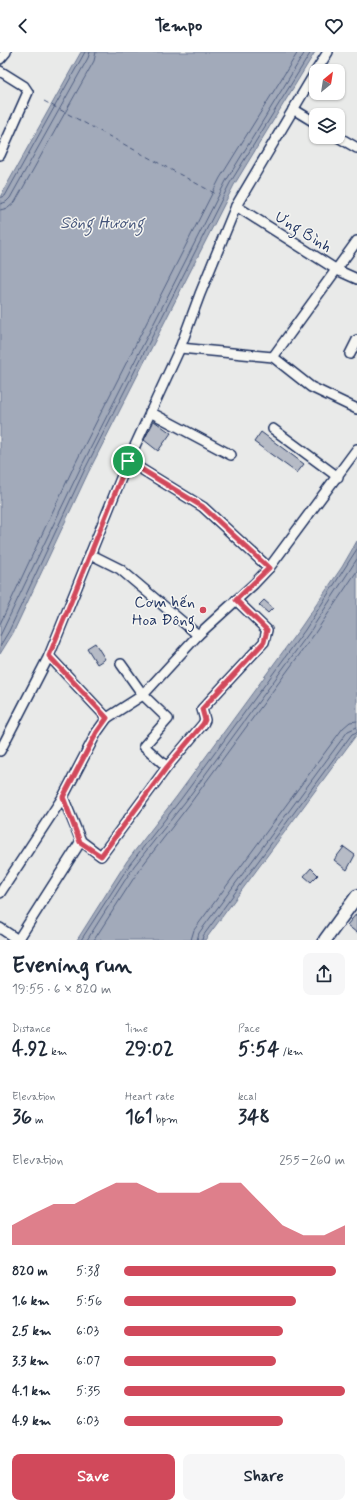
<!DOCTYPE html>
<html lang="en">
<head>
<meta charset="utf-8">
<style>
	:root { --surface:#fff; --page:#f6f6f7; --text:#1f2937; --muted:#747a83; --accent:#d1495b }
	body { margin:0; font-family:Mynerve,sans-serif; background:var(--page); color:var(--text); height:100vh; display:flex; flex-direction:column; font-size:15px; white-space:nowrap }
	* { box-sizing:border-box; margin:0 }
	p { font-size:13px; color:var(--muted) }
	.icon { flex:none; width:22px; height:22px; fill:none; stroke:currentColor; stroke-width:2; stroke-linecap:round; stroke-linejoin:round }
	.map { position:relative; height:888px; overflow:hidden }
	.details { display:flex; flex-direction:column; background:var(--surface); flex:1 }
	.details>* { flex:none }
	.needle { width:26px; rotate:30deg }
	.tools { position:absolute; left:309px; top:12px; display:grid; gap:8px }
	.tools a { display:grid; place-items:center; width:36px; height:36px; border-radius:8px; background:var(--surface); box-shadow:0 1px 3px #0004; font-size:20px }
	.pin { position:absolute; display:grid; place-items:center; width:34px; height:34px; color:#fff; margin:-17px; border:2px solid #fff; border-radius:50%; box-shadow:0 1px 4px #0007 }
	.round { display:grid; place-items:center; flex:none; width:42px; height:42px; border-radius:8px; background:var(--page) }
	.head { display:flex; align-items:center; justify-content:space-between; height:68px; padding:0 12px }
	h1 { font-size:22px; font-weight:700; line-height:30px }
	.stats { display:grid; grid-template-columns:repeat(3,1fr); gap:6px; height:68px; padding:4px 12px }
	.stats div { display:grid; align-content:center }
	.stats b { font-size:20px; font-weight:700 }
	.stats small { font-size:11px; font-weight:400 }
	.stats p { font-size:11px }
	.chart { height:112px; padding:8px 12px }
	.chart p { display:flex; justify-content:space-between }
	.chart svg { width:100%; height:72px; margin-top:4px; fill:var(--accent); opacity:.7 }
	.button { display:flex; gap:8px; margin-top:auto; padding:8px 12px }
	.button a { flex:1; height:46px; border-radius:8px; background:var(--accent); color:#fff; font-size:16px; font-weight:700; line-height:46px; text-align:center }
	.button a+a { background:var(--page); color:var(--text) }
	ul { padding:0 12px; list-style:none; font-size:13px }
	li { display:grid; grid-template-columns:64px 48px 1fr; align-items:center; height:30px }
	li i { height:10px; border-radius:5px; background:var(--accent) }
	header { display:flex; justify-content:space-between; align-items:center; height:52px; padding:0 12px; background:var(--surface); font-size:18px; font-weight:700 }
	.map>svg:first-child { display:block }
</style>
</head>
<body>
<header><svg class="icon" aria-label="back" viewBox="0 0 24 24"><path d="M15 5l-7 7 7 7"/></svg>Tempo<svg class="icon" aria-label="heart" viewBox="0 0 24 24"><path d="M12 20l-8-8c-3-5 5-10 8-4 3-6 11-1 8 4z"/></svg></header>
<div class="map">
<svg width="357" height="888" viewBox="0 0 357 888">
	<rect width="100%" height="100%" fill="#e9eae9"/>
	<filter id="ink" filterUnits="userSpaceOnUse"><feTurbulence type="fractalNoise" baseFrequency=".025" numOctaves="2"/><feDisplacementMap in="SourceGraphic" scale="8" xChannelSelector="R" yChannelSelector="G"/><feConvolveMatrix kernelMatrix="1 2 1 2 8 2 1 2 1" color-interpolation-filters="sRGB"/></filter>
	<g filter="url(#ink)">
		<!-- water -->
		<g fill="#a2aaba" stroke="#6c7995">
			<polygon points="81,0 315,0 234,133 88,421 13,581 0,602 0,145"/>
			<polygon points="357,489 357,682 205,888 77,888 127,809 177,744 301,575 342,515"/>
		</g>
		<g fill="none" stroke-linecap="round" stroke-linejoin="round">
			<!-- shore -->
			<g stroke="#516083" stroke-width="1">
				<polyline points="0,146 5,144 85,0"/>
				<polyline points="0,152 6,150 10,146 88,6 90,0"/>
				<polyline points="0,158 8,156 15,150 94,9 96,0"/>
				<polyline points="0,572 74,414 220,126 298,0"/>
				<polyline points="0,584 80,417 226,129 305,0"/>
				<polyline points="0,594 9,579 84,419 230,131 311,0"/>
				<polyline points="81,888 130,812 181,747 305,578 357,497"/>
				<polyline points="87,888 134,814 185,750 309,581 357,507"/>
				<polyline points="94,888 139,818 189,753 313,584 357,519"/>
				<polyline points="191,888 194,878 343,676 350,670 357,669"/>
				<polyline points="197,888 199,881 348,679 357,675"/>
				<polyline points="202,888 203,884 352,682 357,680"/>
			</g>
			<!-- ferry -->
			<polyline stroke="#44547a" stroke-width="1" stroke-dasharray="5 4" stroke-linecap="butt" points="44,49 216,142"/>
		</g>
		<!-- building -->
		<g fill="#b6bbc6" stroke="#1b2f5e">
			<polygon points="154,369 171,381 158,399 144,388"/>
			<polygon points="261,380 304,412 297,421 254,390"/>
			<polygon points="264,548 273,556 268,561 259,553"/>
			<polygon points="95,591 105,607 97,612 87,596"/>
			<polygon points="344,795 355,803 347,818 334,808"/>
			<polygon points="311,816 318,823 311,830 304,824"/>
			<polygon points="357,861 357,881 347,873"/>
		</g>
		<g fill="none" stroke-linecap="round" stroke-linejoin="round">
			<defs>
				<g id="minor">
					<polyline points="0,7 6,0"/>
					<polyline points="0,19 24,34 28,40 0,103"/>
					<polyline points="316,19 328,0"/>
					<polyline points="293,57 316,71"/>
					<polyline points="338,85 357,96"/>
					<polyline points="236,154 337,218 357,227"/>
					<polyline points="180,296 273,305 311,335 357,357"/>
					<polyline points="350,302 357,288"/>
					<polyline points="273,305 357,189"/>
					<polyline points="150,360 231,403"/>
					<polyline points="273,377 338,425"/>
					<polyline points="128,409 203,455 269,516"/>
					<polyline points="90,502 120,517 198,583"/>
					<polyline points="49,604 107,666"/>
					<polyline points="121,612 143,643 168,667 144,694 167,715"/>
					<polyline points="0,699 49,604 128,409 180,296 200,242 236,154 316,19"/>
					<polyline points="63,745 81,789 101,804 167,715 203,672 205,668 202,657 264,590 267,578 236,548"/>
					<polyline points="0,841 63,745 97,680 107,666 143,643 198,583 254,532 269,516 357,397"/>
					<polyline points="0,876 18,888"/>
					<polyline points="18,888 81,789"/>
				</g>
				<polyline id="major" points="325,888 357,844"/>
			</defs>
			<!-- minor casing -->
			<use href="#minor" stroke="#1b2f5e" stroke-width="12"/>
			<!-- major casing -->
			<use href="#major" stroke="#1b2f5e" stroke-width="15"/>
			<!-- minor -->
			<use href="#minor" stroke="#f6f6f2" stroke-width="9"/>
			<!-- major -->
			<use href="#major" stroke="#f6f6f2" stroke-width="12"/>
		</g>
	</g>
	<g fill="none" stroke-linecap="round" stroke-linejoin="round" filter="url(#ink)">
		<defs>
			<polygon id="route" points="128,409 203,455 269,516 236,548 267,578 264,590 202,657 205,668 203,672 167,715 101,804 80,790 63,745 97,680 107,666 49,604"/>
		</defs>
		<!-- route casing -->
		<use href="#route" stroke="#fff" stroke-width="8"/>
		<!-- route -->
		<use href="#route" stroke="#d1495b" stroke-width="5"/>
	</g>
	<!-- markers -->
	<circle fill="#d1495b" stroke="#f6f6f2" stroke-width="1.5" cx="203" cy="558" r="4"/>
	<g text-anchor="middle" stroke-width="3" stroke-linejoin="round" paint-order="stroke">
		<!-- street labels -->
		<g font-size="16" fill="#1b2f5e" stroke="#f6f6f2">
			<text transform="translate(304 179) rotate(32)" y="6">Ưng Bình</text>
		</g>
		<!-- poi labels -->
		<g font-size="16" fill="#1b2f5e" stroke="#f6f6f2" text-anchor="end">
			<text x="195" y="555">Cơm hến<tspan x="195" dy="18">Hoa Đông</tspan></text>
		</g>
		<!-- water labels -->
		<g font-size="17" font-style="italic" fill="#44547a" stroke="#f6f6f2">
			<text x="102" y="176">Sông Hương</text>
		</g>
	</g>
</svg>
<div class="tools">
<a><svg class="needle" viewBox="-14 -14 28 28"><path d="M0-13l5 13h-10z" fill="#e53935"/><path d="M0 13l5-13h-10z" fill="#747a83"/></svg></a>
<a><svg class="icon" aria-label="layers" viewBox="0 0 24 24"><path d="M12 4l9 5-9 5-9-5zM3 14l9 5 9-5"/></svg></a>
</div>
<div class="pin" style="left:128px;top:409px;background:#1e9e55"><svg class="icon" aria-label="arrive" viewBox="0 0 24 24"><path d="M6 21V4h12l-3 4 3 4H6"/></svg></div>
</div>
<section class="details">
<div class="head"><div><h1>Evening run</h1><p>19:55 · 6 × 820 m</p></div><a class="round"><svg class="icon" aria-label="share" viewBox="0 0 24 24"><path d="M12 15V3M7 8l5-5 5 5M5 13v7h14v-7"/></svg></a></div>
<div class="stats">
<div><p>Distance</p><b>4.92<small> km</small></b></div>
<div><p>Time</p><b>29:02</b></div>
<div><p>Pace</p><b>5:54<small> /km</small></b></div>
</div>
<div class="stats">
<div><p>Elevation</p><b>36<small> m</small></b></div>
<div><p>Heart rate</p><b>161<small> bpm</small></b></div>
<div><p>kcal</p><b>348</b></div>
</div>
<div class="chart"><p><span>Elevation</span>255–260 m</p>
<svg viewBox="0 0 160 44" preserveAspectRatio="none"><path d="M0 44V32L10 25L20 19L30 19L40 12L50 6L60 6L70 12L80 12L90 12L100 6L110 6L120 19L130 32L140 38L150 38L160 32V44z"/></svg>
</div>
<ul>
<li><b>820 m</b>5:38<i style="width:96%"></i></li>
<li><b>1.6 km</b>5:56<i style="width:78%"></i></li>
<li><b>2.5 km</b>6:03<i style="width:72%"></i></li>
<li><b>3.3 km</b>6:07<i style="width:69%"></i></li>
<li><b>4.1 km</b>5:35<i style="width:100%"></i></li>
<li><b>4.9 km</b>6:03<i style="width:72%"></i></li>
</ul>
<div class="button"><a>Save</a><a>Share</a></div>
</section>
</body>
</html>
